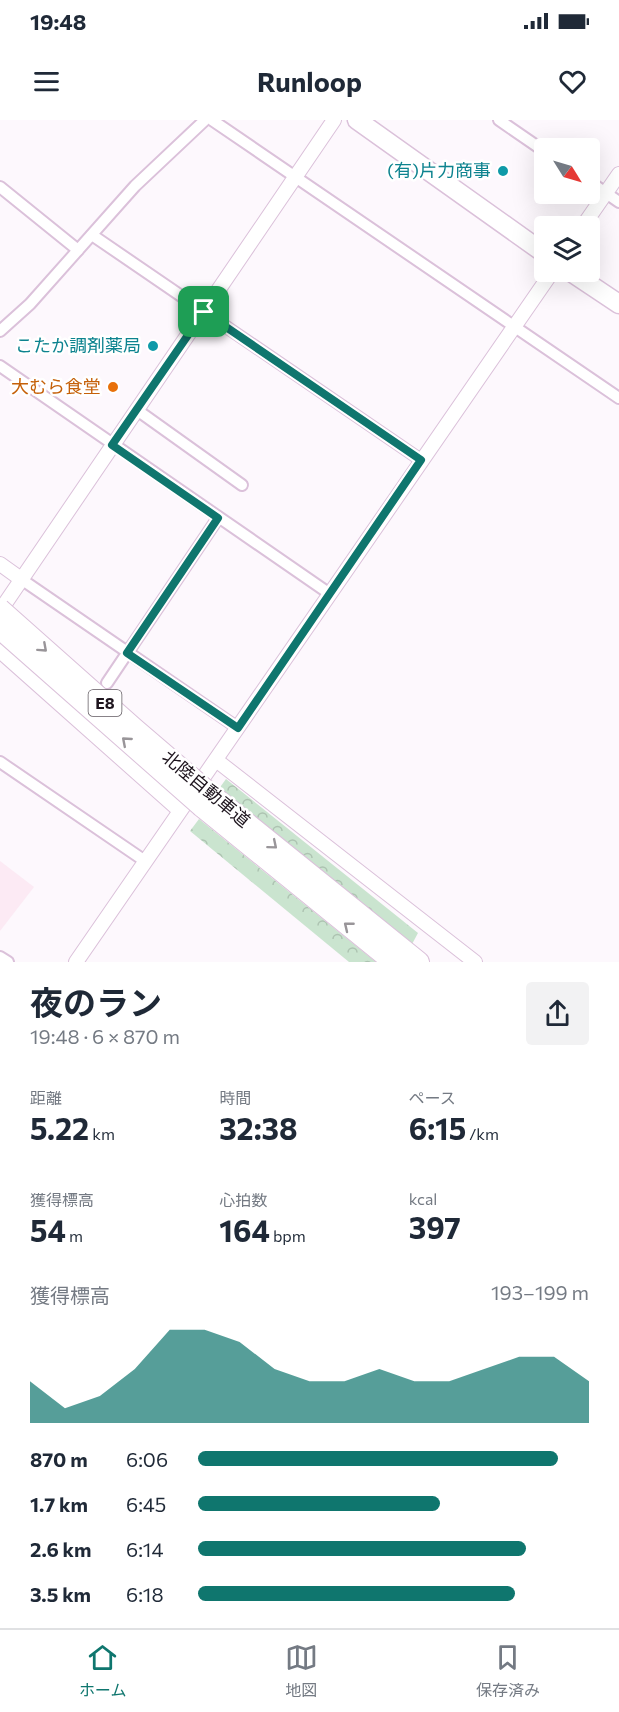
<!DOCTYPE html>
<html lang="ja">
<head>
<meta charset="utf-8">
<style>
	:root { --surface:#fff; --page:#f2f2f3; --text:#1f2937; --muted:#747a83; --line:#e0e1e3; --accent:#0f766e }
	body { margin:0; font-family:Commissioner,"Noto Sans JP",sans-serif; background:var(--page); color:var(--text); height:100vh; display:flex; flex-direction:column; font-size:22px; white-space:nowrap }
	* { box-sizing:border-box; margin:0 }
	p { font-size:20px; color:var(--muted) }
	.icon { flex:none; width:33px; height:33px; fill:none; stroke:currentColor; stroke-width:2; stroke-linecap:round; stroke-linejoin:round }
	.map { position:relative; height:842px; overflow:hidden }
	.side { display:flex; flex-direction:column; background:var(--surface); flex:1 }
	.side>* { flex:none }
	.needle { width:39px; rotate:127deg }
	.buttons { position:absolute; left:534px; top:18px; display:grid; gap:12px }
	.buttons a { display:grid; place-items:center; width:66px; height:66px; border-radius:6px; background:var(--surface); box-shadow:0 6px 24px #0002; font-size:30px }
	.pin { position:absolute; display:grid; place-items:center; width:51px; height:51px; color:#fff; margin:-26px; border-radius:12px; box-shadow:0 3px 9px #0006 }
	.round { display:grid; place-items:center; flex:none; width:63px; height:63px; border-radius:6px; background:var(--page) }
	.overview { display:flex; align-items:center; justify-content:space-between; height:102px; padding:0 30px }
	h1 { font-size:33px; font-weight:700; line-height:45px }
	.metrics { display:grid; grid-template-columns:repeat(3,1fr); gap:9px; height:102px; padding:6px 30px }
	.metrics div { display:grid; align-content:center }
	.metrics b { font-size:30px; font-weight:700 }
	.metrics small { font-size:16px; font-weight:400 }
	.metrics p { font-size:16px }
	.chart { height:168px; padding:12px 30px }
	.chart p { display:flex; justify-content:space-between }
	.chart svg { width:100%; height:108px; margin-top:6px; fill:var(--accent); opacity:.7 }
	ul { padding:0 30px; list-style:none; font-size:20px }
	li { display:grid; grid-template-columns:96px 72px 1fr; align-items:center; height:45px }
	li i { height:15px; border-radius:8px; background:var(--accent) }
	.status { display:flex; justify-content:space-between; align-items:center; height:42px; padding:0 30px; background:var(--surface); direction:ltr }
	.status svg { height:16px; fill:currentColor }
	header { display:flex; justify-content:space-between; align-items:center; height:78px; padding:0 30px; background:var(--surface); font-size:27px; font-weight:700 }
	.menu { display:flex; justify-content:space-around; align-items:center; height:84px; border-top:2px solid var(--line); background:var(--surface); font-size:16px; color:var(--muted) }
	.menu a { display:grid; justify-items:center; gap:3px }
	.menu .on { color:var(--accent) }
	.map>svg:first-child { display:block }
</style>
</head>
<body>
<div class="status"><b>19:48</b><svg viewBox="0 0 49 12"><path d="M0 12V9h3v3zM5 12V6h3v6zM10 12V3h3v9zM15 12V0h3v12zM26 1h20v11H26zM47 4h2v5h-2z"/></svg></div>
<header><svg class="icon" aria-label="menu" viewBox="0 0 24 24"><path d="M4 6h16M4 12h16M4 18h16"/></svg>Runloop<svg class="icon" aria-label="heart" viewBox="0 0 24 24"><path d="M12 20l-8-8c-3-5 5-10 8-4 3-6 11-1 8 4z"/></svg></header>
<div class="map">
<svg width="619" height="842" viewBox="0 0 619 842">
	<defs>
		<pattern id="forest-crowns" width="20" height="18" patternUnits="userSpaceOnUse" patternTransform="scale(1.5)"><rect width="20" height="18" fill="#cae4cf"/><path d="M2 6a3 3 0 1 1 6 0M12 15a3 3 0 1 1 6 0" fill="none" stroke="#adc3b1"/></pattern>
	</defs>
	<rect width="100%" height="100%" fill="#fdf8fd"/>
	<!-- education -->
	<polygon fill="#fceaf4" points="0,741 34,767 0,811"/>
	<!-- forest -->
	<g fill="url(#forest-crowns)">
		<polygon points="226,659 418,813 411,826 218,670"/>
		<polygon points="199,699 376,842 349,842 190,711"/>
	</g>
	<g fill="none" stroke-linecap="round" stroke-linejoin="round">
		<defs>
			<g id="minor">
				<polyline points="212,0 619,278"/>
				<polyline points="499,0 544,31"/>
				<polyline points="590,62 619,82"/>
				<polyline points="0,67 78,130"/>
				<polyline points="92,115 421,340"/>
				<polyline points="0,211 30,184 135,66 205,0"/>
				<polyline points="0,246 330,474"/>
				<polyline points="137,290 242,365"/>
				<polyline points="21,459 238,608"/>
				<polyline points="107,563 218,398"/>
				<polyline points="0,642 145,741"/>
				<polyline points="0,837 8,842"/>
			</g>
			<g id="tertiary">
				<polyline points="583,106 619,54"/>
				<polyline points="0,444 21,459"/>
				<polyline points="0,491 334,0"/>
				<polyline points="0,531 179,690"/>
				<polyline points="216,640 475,842"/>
				<polyline points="76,842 552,152"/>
			</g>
			<g id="trunk">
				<polyline points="357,0 544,133"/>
				<polyline points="571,152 619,184"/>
			</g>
			<g id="motorway">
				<polyline points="211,674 419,842"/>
				<polyline points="202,687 393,842"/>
			</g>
		</defs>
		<!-- minor casing -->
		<use href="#minor" stroke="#dbc1da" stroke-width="14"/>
		<!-- tertiary casing -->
		<use href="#tertiary" stroke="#dbc1da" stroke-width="16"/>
		<!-- trunk casing -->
		<use href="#trunk" stroke="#dbc1da" stroke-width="21"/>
		<!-- motorway casing -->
		<use href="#motorway" stroke="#dbc1da" stroke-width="22"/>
		<!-- minor -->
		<use href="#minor" stroke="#fff" stroke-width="10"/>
		<!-- tertiary -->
		<use href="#tertiary" stroke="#fff" stroke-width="14"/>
		<!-- trunk -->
		<use href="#trunk" stroke="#fff" stroke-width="18"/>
		<!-- motorway -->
		<use href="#motorway" stroke="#fff" stroke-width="20"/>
		<defs>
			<g id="motorway-bridge">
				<polyline points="0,489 134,608 211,674"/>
				<polyline points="0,509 202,687"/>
			</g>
		</defs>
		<!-- motorway-bridge casing -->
		<use href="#motorway-bridge" stroke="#dbc1da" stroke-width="22" stroke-linecap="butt"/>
		<!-- motorway-bridge -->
		<use href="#motorway-bridge" stroke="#fff" stroke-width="20"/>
	</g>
	<!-- one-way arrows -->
	<defs><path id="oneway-chevron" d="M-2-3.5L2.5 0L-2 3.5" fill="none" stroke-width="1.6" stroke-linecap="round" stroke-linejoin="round" transform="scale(1.5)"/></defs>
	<g stroke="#999599">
		<use href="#oneway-chevron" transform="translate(43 528) rotate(42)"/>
		<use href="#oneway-chevron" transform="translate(126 621) rotate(-139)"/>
		<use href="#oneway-chevron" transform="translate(273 725) rotate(40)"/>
		<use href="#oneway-chevron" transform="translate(348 806) rotate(-141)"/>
	</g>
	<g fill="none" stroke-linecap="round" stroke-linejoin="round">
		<defs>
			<polygon id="route" points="204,192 421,340 238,608 127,533 218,398 112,325"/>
		</defs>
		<!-- route casing -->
		<use href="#route" stroke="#fff" stroke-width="12"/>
		<!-- route -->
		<use href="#route" stroke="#0f766e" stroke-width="8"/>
	</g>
	<!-- markers -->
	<g fill="#0f9aa8" stroke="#fff" stroke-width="2">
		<circle cx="503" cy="51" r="6"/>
		<circle cx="153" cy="226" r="6"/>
	</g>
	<circle fill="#e8710a" stroke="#fff" stroke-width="2" cx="113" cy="267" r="6"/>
	<g text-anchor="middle" stroke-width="5" stroke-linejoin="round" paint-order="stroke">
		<!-- shield labels -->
		<rect fill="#fff" stroke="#615a61" stroke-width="1.5" x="88.5" y="570" width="33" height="26" rx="4.5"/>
		<g font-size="16" font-weight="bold" fill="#1d141d">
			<text x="105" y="589">E8</text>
		</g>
		<!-- culture labels -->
		<g font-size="18" fill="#0d838f" stroke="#fff" text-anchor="end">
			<text x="491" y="57">(有)片力商事</text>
			<text x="141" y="232">こたか調剤薬局</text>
		</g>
		<!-- food labels -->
		<g font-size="18" fill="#c56008" stroke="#fff" text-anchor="end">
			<text x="101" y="273">大むら食堂</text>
		</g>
		<!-- street labels -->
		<g font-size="18" fill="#1d141d" stroke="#fff">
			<text transform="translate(206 669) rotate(40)" y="6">北陸自動車道</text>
		</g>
	</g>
</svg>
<div class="buttons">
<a><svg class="needle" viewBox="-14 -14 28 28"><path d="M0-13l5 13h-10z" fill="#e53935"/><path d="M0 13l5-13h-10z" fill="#747a83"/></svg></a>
<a><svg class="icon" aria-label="layers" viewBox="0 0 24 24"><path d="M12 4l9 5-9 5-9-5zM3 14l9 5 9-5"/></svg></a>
</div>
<div class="pin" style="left:204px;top:192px;background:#1e9e55"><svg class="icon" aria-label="arrive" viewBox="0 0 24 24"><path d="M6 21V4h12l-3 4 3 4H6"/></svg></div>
</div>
<section class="side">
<div class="overview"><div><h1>夜のラン</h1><p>19:48 · 6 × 870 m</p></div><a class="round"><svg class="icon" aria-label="share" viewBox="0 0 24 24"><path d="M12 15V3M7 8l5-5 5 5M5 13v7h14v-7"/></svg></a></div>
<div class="metrics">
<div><p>距離</p><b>5.22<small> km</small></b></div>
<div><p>時間</p><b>32:38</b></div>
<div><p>ペース</p><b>6:15<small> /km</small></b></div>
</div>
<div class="metrics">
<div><p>獲得標高</p><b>54<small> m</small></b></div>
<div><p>心拍数</p><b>164<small> bpm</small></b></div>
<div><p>kcal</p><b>397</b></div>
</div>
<div class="chart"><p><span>獲得標高</span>193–199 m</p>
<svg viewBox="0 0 160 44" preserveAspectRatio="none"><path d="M0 44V27L10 38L20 33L30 22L40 6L50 6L60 11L70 22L80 27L90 27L100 22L110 27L120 27L130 22L140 17L150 17L160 27V44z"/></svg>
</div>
<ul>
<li><b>870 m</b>6:06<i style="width:92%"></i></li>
<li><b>1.7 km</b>6:45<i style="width:62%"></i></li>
<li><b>2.6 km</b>6:14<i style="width:84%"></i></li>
<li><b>3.5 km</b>6:18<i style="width:81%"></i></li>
</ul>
</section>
<nav class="menu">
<a class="on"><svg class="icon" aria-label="home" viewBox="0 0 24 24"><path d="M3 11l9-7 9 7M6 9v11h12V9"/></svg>ホーム</a>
<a><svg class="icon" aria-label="map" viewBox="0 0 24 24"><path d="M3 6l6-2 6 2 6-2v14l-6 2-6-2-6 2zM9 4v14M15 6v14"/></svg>地図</a>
<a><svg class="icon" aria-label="saved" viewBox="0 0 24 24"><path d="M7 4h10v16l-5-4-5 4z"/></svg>保存済み</a>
</nav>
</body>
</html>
